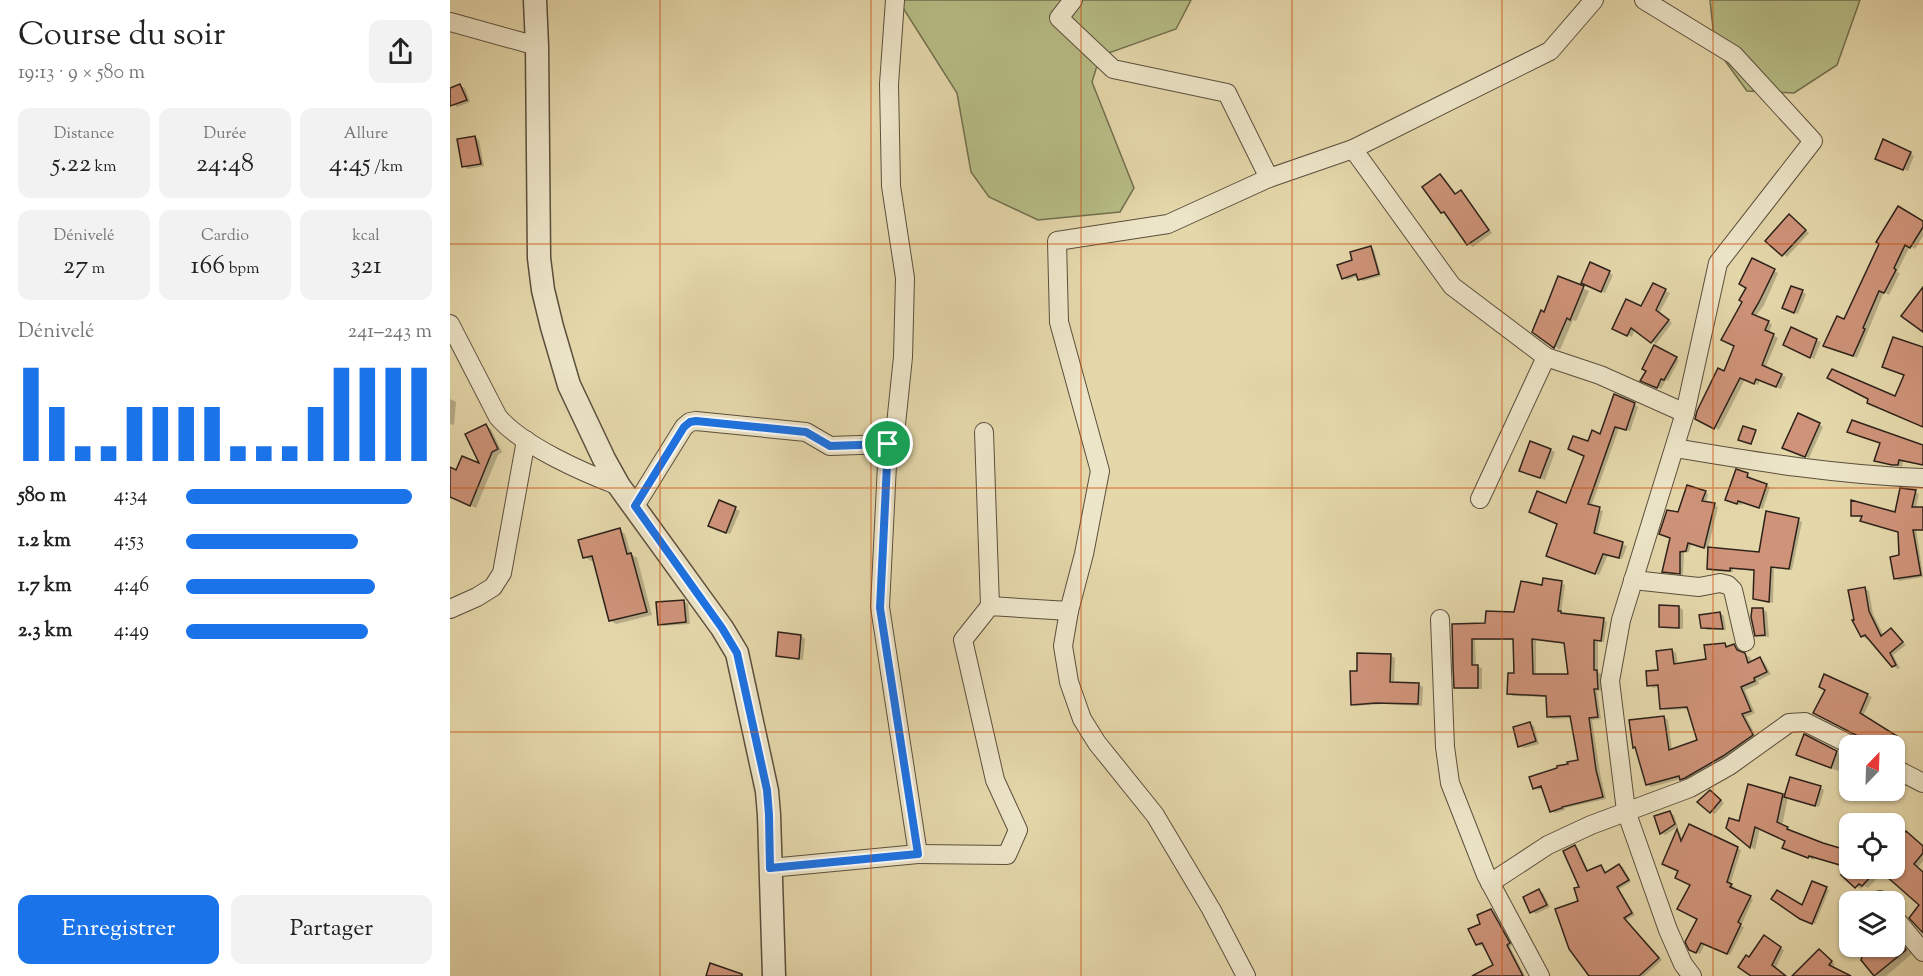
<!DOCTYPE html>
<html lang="fr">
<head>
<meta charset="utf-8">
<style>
	:root { --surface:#fff; --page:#f2f2f2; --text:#222; --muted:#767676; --accent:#1a73e8 }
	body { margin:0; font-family:"Sorts Mill Goudy",serif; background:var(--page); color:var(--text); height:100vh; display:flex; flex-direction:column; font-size:22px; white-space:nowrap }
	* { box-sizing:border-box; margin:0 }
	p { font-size:20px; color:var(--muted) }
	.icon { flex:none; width:33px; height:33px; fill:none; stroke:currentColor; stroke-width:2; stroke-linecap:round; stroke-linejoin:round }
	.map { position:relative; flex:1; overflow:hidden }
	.panel { display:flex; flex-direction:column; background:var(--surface); width:450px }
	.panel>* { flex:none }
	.needle { width:39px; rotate:23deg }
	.buttons { position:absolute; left:1389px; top:735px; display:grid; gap:12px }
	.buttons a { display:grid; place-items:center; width:66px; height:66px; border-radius:12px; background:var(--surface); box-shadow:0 2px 4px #0004; font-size:30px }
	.pin { position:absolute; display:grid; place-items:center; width:51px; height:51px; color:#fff; margin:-26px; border:3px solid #fff; border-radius:50%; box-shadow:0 2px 6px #0007 }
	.round { display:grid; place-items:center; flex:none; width:63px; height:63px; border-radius:12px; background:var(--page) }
	.headline { display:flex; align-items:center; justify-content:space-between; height:102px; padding:0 18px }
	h1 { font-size:33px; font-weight:600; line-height:45px }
	.stats { display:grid; grid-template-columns:repeat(3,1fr); gap:9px; height:102px; padding:6px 18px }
	.stats div { display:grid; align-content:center; border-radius:12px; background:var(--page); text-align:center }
	.stats b { font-size:26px; font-weight:600 }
	.stats small { font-size:16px; font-weight:400 }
	.stats p { font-size:16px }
	.chart { height:168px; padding:12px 18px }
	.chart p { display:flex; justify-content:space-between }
	.chart svg { width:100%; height:108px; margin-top:6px; stroke:var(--accent); stroke-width:6 }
	.action { display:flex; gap:12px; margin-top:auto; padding:12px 18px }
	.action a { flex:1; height:69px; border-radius:12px; background:var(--accent); color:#fff; font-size:24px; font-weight:600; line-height:69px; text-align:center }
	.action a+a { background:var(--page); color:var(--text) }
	ul { padding:0 18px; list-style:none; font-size:20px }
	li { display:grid; grid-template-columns:96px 72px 1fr; align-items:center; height:45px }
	li i { height:15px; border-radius:8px; background:var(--accent) }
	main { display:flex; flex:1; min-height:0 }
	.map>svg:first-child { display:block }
</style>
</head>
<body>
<main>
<section class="panel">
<div class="headline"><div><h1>Course du soir</h1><p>19:13 · 9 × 580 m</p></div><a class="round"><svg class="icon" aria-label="share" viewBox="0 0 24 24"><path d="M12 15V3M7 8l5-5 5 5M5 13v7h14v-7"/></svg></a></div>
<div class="stats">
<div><p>Distance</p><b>5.22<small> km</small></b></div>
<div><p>Durée</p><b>24:48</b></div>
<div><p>Allure</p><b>4:45<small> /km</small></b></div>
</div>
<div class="stats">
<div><p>Dénivelé</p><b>27<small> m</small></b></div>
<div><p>Cardio</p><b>166<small> bpm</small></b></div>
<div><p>kcal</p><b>321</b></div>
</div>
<div class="chart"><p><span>Dénivelé</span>241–243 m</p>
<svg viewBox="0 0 160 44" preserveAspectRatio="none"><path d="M5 44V6M15 44V22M25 44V38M35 44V38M45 44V22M55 44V22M65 44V22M75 44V22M85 44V38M95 44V38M105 44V38M115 44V22M125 44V6M135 44V6M145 44V6M155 44V6"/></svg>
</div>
<ul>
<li><b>580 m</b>4:34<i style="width:92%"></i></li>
<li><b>1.2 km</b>4:53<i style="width:70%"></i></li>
<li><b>1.7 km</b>4:46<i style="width:77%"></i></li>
<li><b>2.3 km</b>4:49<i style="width:74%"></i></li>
</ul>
<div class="action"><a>Enregistrer</a><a>Partager</a></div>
</section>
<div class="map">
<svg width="1473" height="976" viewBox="0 0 1473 976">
	<rect width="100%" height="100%" fill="#e4d7aa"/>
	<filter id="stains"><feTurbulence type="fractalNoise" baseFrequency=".00333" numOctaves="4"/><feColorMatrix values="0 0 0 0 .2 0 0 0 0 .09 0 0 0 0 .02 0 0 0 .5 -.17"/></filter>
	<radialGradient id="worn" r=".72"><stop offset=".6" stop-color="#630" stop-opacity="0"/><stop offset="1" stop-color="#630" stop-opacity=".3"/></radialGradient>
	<!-- green -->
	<g fill="#b7bd86" stroke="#727050" stroke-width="1.5">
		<polygon points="448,0 741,0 726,29 650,56 642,82 684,188 670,212 588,220 539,197 521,172 507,93"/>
		<polygon points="1260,0 1410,0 1387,65 1344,93 1297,91 1265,47"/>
	</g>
	<!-- shadow -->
	<g fill="#0003" fill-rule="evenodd">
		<polygon points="10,86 15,88 20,102 7,107 3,104 0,89"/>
		<polygon points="25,137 29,140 34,166 18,169 14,166"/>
		<polygon points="1460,153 1464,156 1458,171 1431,160"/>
		<polygon points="990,176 994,178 1007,195 1011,192 1015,195 1042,233 1023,247 1019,244 997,214 993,212"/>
		<polygon points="1343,219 1359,233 1337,257 1317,241"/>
		<polygon points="1473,222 1473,236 1465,249 1460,246 1447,272 1450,273 1439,295 1434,292 1407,358 1380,348 1431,244"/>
		<polygon points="920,248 924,250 931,276 913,281 908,276 897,280 893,278 904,261"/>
		<polygon points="1302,260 1328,273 1314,305 1305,317 1322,324 1319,333 1328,338 1315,368 1336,377 1331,389 1310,380 1308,385 1295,379 1269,430 1247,418 1275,374 1286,346"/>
		<polygon points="1159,272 1163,275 1155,293 1137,285"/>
		<polygon points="1109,278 1139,291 1126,321 1123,320 1110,350 1084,332 1095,314"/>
		<polygon points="1203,285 1220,293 1209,313 1222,323 1206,344 1185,329 1182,337 1168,331 1192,308"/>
		<polygon points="1352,292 1356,294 1348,314 1338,310"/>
		<polygon points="1366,340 1371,342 1364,359 1339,347"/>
		<polygon points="1205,347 1229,360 1218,381 1216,380 1211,389 1196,382 1197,370"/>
		<polygon points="0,399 6,402 4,425 0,424"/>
		<polygon points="1184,404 1188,407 1180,431 1169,428 1141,507 1153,511 1147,535 1177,546 1172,559 1158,555 1149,575 1101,558 1117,505 1136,456 1138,443 1151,436"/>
		<polygon points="1369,424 1373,427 1359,458 1338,450"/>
		<polygon points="36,426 41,429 52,452 48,455 26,508 0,496 0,469 7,472 32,466"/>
		<polygon points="1473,447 1473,465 1453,461 1452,467 1426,460"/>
		<polygon points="1101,450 1105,452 1095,480 1075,473"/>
		<polygon points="1297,475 1301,477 1300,480 1320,487 1313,509 1293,502 1291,505 1281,502"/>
		<polygon points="1255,492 1258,494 1256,503 1268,507 1258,549 1311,554 1348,520 1352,522 1342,570 1324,568 1323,603 1304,598 1305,571 1283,569 1283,572 1262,571 1258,569 1259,549 1241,544 1239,552 1234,553 1233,575 1214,571 1229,514"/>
		<polygon points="1465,492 1469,494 1466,508 1473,508 1473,531 1466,528 1473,577 1449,581 1445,578 1450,556 1450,533 1416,523 1412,521 1413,517 1406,517 1402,515 1446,514"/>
		<polygon points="270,502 290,511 280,534 264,528"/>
		<polygon points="169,530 175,534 181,554 187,558 202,615 166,624 160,620 145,560 141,561 135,557"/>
		<path d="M1112,583L1115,585L1111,613L1153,620L1157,622L1154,642L1148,641V672L1151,674L1152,690L1147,691L1151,719L1142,720L1150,773L1156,799L1115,808V810L1105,813L1101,811L1093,788L1088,790L1084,788L1130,762L1122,718L1103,719L1099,717L1098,697L1063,696L1059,693L1065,675V640H1025L1026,666L1032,668V689H1009L1005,687L1004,625L1037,624L1066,613L1093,587ZM1086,640L1116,644L1120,675H1086Z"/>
		<polygon points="1414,588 1419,591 1423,614 1434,636 1441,630 1456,645 1443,655 1450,668 1448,669 1443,666 1419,637 1416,639 1412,636"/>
		<polygon points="234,601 238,604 240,624 214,626 210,624"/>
		<polygon points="1210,607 1229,607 1233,610 1233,629 1214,628 1210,626"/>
		<polygon points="1313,609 1317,612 1319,637 1311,637 1306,635"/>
		<polygon points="1270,613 1274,616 1276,630 1257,630 1253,627"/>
		<polygon points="351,636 355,639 353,660 331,657 327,655"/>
		<polygon points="1275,645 1289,649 1291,653 1300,657 1302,663 1310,659 1314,662 1321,674 1308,681 1309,684 1295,690 1305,713 1296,717 1307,738 1278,759 1236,781 1231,779 1201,787 1197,784 1186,748 1184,747 1214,717 1218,720 1222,750 1249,741 1239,709 1216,710 1211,708 1210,687 1203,688 1199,685 1222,650 1226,653 1228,665 1258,661"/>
		<polygon points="941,656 945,658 944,684 969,685 973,687 972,706 932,704 906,706 902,704 909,672"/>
		<polygon points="1375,676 1422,697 1413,716 1451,739 1444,749 1444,746 1419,746"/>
		<polygon points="1080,724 1084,726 1089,744 1074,748 1070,746"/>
		<polygon points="1386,752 1393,756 1388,771 1348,755"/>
		<polygon points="1370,787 1374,790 1369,807 1338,797 1332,826 1342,831 1341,832 1400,853 1400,868 1365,857 1364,860 1339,850 1336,841 1310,828 1305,850 1278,827 1290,822 1333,795 1335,797"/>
		<polygon points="1264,794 1274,803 1265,814 1261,812"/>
		<polygon points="1220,813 1224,815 1228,827 1215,835 1211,833"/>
		<polygon points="1240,826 1291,850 1280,885 1285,887 1283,890 1303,899 1291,926 1294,927 1280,955 1255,944 1250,954 1240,949 1249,919 1242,885 1230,871 1227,831 1230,833 1233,841"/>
		<polygon points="1456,833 1473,846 1473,861 1468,867 1473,872 1473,930 1471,905 1433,872 1418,888 1414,886 1411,889 1406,886 1400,868 1444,868"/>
		<polygon points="1125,847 1128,849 1139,872 1151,867 1154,869 1157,873 1169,865 1173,867 1181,882 1169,889 1185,915 1176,920 1212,960 1194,976 1141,976 1130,902 1131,888"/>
		<polygon points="1363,883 1379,890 1365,924 1355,920 1353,907"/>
		<polygon points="1089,891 1093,893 1100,907 1086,914 1082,911"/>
		<polygon points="1041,910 1045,913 1063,945 1060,947 1075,976 1037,976 1045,966 1034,945 1031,946 1027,944 1032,924"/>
		<polygon points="1400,920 1400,937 1391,928"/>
		<polygon points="1444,936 1450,939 1462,954 1436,976 1427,976 1411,958 1415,954 1444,946"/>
		<polygon points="1314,937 1334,950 1325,969 1335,976 1304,976 1299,959"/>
		<polygon points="1373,954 1385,964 1382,968 1344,976"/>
	</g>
	<!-- building -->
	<g fill="#ce9379" stroke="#2d221a" stroke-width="1.5" fill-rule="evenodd">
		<polygon points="10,84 17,100 0,106 0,88"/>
		<polygon points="25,136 31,164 12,167 7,139"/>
		<polygon points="1433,139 1461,152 1453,170 1425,159"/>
		<polygon points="990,174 1005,194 1011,190 1039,230 1017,245 994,212 991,213 972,187"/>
		<polygon points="1448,206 1473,221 1473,227 1460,248 1455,245 1444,268 1446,270 1434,293 1429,291 1413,328 1415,329 1403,356 1373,346 1387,316 1394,319 1429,244 1426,242"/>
		<polygon points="1339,214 1356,230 1332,256 1315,241"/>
		<polygon points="921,246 929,274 908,280 906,274 892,279 887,265 902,260 900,252"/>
		<polygon points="1302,258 1325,269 1309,302 1302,314 1319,321 1315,330 1324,334 1312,365 1332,374 1326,387 1306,379 1304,384 1290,378 1264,429 1245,419 1247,411 1268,368 1274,371 1284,346 1271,340 1292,302 1289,300 1296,288 1289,284"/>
		<polygon points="1140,262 1160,271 1151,292 1131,283"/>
		<polygon points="1108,276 1134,286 1120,320 1117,318 1104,348 1082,332 1091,310 1094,312"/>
		<polygon points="1203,283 1216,289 1206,310 1219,320 1201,343 1181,328 1177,336 1162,329 1176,299 1191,306"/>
		<polygon points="1341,286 1353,290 1344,313 1332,308"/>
		<polygon points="1473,287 1473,332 1451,316"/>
		<polygon points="1341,327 1367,339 1360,358 1333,345"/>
		<polygon points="1443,337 1473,347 1473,427 1417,403 1418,399 1377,378 1382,369 1445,396 1454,375 1432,367"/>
		<polygon points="1204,345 1227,357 1214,380 1211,379 1207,388 1190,381 1196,371 1192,369"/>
		<polygon points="1164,394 1185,403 1176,430 1165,427 1138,504 1150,507 1144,533 1173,542 1169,558 1153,554 1145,574 1096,556 1107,524 1079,512 1087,491 1116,503 1134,456 1118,449 1123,436 1138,441 1142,430 1150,434"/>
		<polygon points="1348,413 1370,423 1355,457 1332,448"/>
		<polygon points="1402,420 1473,445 1473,465 1449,460 1448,465 1442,465 1424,461 1430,443 1397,432"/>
		<polygon points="36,424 48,449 42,452 20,506 0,497 0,467 6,470 12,456 29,463 15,434"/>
		<polygon points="1293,426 1306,430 1301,444 1288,440"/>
		<polygon points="1080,441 1101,449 1090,478 1069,471"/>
		<polygon points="1286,469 1298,473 1297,477 1317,484 1309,508 1288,501 1287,504 1275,500"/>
		<polygon points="1237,485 1256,491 1252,501 1265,503 1254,548 1238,543 1236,551 1230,552 1230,574 1212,572 1220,538 1209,534 1217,510 1228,512"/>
		<polygon points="1450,488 1466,490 1462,507 1473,507 1473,530 1463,530 1471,575 1444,579 1440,557 1449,555 1448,532 1410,521 1412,516 1401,516 1401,500 1445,512"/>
		<polygon points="269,500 286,507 276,533 258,526"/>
		<polygon points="1316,511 1349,518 1339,569 1321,567 1319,602 1303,599 1304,570 1280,568 1280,571 1257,569 1258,547 1309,552"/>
		<polygon points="170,528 177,554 181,553 197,612 159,621 142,556 133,558 128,540"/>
		<path d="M1093,578L1112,581L1108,611H1111V613L1154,618L1151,641L1144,640V670H1147L1148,689H1144L1148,717L1139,718L1146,770L1153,797L1112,807V808L1100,812L1091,786L1083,789L1079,777L1107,768V766L1118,764L1117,762L1128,760L1120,716L1097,717L1096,696L1057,694L1058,673H1064L1063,639H1022V665H1028V688H1004L1003,665L1002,624L1035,623L1036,611L1064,612L1071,581L1092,585ZM1082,639L1114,643L1118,674H1083Z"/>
		<polygon points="1415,587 1419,611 1431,636 1441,628 1453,642 1440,653 1446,665 1442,667 1415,635 1411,637 1402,620 1404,620 1398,590"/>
		<polygon points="234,600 236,622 208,625 206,602"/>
		<polygon points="1209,605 1229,606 1229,628 1209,627"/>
		<polygon points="1302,608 1313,608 1315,635 1305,636 1301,617"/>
		<polygon points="1270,612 1273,629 1251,628 1249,615"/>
		<polygon points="328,632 351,635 349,659 326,656"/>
		<polygon points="1275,643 1276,647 1284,644 1287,650 1295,653 1298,663 1310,657 1317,672 1304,678 1305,681 1291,687 1301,711 1292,714 1303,735 1273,756 1235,778 1230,780 1229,776 1196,785 1185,747 1183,748 1179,720 1214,716 1219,750 1247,740 1237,707 1210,709 1208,685 1197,686 1196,671 1208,670 1206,651 1222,649 1224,664 1256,659 1254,645"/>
		<polygon points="907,653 941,654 940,682 969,683 968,704 926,703 901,705 900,671 907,671"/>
		<polygon points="1374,674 1418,694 1410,713 1447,736 1442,746 1417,746 1408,736 1363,713 1375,690 1369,687"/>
		<polygon points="1080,722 1086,741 1068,747 1063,727"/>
		<polygon points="1354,734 1387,751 1381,768 1346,755"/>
		<polygon points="1340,777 1371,786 1365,806 1334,797"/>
		<polygon points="1298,784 1333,794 1327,822 1338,827 1337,829 1373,843 1400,851 1400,868 1359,856 1358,858 1332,848 1335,841 1305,827 1300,848 1276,828 1279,818 1289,821"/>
		<polygon points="1260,790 1271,800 1260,813 1247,802"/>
		<polygon points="1220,811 1225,824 1210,834 1204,816"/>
		<polygon points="1239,824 1288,847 1277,882 1282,884 1280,887 1301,896 1288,922 1291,924 1277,954 1251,943 1246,953 1239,950 1235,942 1247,919 1227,909 1240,885 1225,878 1228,871 1212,864 1227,829 1231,841"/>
		<polygon points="1456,831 1473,846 1473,853 1464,864 1473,872 1473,933 1459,918 1469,905 1428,869 1412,886 1409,884 1405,888 1391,875 1397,868 1444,868 1444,844"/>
		<polygon points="1125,845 1137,871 1151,865 1155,873 1169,864 1179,880 1167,887 1182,913 1174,918 1209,958 1189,976 1139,976 1119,949 1105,909 1128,901 1124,888 1129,887 1113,851"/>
		<polygon points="1362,881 1377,887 1362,924 1350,919 1321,899 1327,890 1352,905"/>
		<polygon points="1089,889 1097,905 1080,913 1073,897"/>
		<polygon points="1041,909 1060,943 1057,945 1073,976 1022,976 1043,965 1032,943 1026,945 1018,929 1030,924 1027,915"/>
		<polygon points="1314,935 1331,947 1322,965 1336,976 1301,976 1288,967 1296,955 1299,957"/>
		<polygon points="1406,946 1454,946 1456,950 1424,976 1411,960 1413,954"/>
		<polygon points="1369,949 1382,961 1379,965 1401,976 1342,976"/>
		<polygon points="260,963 292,974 292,976 256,976"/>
	</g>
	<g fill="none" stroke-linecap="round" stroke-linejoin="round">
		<defs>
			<g id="minor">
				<polyline points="623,0 609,18 663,69 777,93 819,178 903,149 1100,51 1144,0"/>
				<polyline points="1194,0 1284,55 1363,141 1268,263 1235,413 1171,620 1160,681 1176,811 1218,930 1233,964 1242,976"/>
				<polyline points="0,22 87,46"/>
				<polyline points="903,149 1002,286 1096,357"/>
				<path d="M0,324L48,417C73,446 132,472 169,486"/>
				<polyline points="534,432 540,606"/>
				<path d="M1225,448C1308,462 1389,475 1473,478"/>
				<polyline points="1030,499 1096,357 1150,375 1235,413"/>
				<polyline points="185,506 234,427 240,422 246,421 356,432 380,446 438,444"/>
				<polyline points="1183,580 1249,587 1270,583 1278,585 1283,590 1295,642"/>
				<polyline points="0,609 27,597 43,587 52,573 76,440"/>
				<polyline points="990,619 995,747 1000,783 1036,875 1090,976"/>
				<polyline points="1444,768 1473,783"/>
				<polyline points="468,854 557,855 568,830 545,780 513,640 540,606 619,611"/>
				<polyline points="320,868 468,854 430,607 438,444 445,434 453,357 455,278 441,186 439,84 445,0"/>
				<polyline points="1040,883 1098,845 1141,825 1240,788 1279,766 1339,723 1355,722 1403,746"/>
				<polyline points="1430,900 1432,902"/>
				<polyline points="1444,917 1473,952"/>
				<polyline points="796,976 761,909 705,815 647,743 632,719 619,682 613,646 619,611 634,554 650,471 609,322 607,241 718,224 819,178"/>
			</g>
			<polyline id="tertiary" points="85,0 87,46 89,258 93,290 102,327 119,385 154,459 169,486 272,628 287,653 317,791 319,815 324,976"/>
		</defs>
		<!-- minor casing -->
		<use href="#minor" stroke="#5b4f3e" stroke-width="20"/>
		<!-- tertiary casing -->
		<use href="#tertiary" stroke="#5b4f3e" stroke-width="25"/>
		<!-- minor -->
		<use href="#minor" stroke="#ede5c8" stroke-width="18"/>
		<!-- tertiary -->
		<use href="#tertiary" stroke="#ede5c8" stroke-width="22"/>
	</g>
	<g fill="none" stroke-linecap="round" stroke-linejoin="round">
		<defs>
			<polygon id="route" points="246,421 356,432 380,446 438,444 430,608 468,854 320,868 319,815 317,790 287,653 272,628 185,506 234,427 240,422"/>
		</defs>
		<!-- route casing -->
		<use href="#route" stroke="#fff" stroke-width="12"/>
		<!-- route -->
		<use href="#route" stroke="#1a73e8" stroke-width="8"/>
	</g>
	<!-- grid -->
	<path fill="none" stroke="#cc510e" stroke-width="1.5" stroke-opacity="0.55" d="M210,0V976M421,0V976M631,0V976M842,0V976M1052,0V976M1263,0V976M0,244H1473M0,488H1473M0,732H1473"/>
	<rect width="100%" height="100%" filter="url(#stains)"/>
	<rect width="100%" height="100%" fill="url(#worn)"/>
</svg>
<div class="buttons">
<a><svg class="needle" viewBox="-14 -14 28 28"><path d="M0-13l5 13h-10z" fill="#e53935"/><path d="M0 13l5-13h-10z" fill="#767676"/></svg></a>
<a><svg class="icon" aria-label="locate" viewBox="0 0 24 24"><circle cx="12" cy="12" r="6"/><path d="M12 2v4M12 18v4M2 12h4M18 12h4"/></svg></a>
<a><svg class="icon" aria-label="layers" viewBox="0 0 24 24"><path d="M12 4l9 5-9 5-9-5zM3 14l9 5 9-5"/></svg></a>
</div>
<div class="pin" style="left:438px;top:444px;background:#1e9e55"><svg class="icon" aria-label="arrive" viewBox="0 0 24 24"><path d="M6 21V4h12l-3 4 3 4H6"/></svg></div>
</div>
</main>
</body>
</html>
